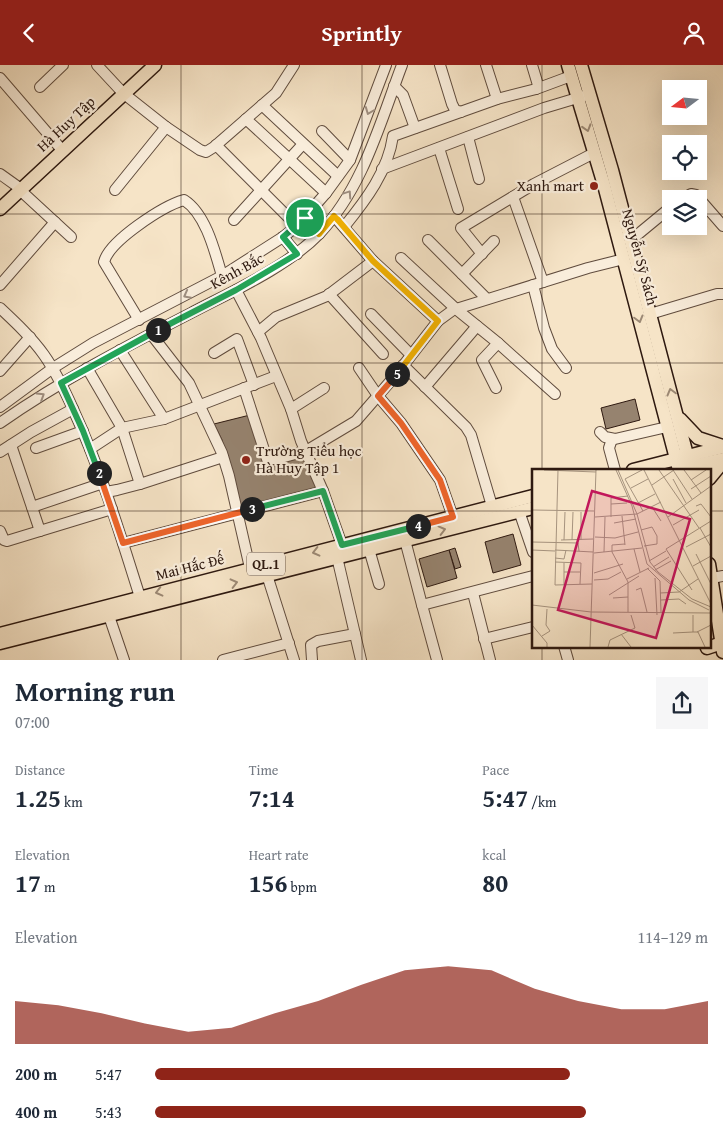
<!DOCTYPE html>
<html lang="en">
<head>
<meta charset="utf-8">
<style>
	:root { --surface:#fff; --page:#f6f6f7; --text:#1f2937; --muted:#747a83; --accent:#8f2418 }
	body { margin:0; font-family:"Gentium Book Plus",serif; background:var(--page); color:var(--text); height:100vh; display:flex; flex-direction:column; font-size:19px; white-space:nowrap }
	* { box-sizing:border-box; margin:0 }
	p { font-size:16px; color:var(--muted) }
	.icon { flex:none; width:28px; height:28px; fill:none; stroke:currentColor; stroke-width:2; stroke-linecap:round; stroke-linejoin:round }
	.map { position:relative; height:595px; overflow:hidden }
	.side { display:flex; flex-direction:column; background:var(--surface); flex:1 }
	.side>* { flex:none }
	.needle { width:32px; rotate:254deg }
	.buttons { position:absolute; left:662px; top:15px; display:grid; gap:10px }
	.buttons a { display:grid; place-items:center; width:45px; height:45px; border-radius:0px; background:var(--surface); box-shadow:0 5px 20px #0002; font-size:25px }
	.pin { position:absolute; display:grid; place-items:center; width:42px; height:42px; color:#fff; margin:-21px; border:2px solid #fff; border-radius:50%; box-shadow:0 1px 5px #0007 }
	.km { position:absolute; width:25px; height:25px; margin:-12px; border-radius:50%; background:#222; color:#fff; font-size:14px; line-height:25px; text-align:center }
	.round { display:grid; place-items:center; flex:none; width:52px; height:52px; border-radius:0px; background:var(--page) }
	.head { display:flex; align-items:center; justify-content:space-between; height:85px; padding:0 15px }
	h1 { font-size:28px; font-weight:700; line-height:38px }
	.figures { display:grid; grid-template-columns:repeat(3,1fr); gap:8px; height:85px; padding:5px 15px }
	.figures div { display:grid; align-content:center }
	.figures b { font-size:25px; font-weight:700 }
	.figures small { font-size:14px; font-weight:400 }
	.figures p { font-size:14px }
	.chart { height:140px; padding:10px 15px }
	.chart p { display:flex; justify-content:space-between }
	.chart svg { width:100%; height:90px; margin-top:5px; fill:var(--accent); opacity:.7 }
	ul { padding:0 15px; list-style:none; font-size:16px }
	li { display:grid; grid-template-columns:80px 60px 1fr; align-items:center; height:38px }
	li i { height:12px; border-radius:6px; background:var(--accent) }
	header { display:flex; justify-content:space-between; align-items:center; height:65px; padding:0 15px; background:var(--accent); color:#fff; font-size:22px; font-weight:700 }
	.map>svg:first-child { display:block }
</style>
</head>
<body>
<header><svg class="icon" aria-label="back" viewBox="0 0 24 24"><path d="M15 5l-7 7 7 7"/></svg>Sprintly<svg class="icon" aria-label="person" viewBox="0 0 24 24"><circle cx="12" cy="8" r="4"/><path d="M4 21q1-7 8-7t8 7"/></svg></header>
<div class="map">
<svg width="723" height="595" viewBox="0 0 723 595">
	<rect width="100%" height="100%" fill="#f6e4c7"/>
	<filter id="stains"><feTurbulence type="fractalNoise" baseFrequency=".004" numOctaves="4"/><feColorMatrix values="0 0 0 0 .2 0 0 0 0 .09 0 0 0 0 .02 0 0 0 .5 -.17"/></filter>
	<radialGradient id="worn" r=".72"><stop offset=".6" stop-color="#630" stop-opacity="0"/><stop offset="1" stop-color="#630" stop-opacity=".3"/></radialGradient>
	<!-- building -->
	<g fill="#96836f" stroke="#2e1910">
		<polygon points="635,334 640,355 606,364 601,343"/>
		<polygon points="250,350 266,400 306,389 319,424 240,444 222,375 214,359"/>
		<polygon points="513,469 521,500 493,508 485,477"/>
		<polygon points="455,483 461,502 455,504 449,485"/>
		<polygon points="449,485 457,513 427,522 419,494"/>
	</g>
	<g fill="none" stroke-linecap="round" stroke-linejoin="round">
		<defs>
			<g id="minor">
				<polyline points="97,0 123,28 166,62 200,85 206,87 214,82 276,28 294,0"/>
				<polyline points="440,0 452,39 455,45 461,47"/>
				<polyline points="486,0 497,34"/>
				<polyline points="532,0 538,20 536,24"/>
				<polyline points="0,13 62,85"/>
				<polyline points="394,21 403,30 415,63"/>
				<polyline points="40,22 63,0"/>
				<polyline points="262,40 338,111"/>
				<polyline points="246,54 326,128"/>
				<polyline points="322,66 350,95"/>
				<polyline points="468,72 479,114"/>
				<polyline points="216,80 297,161"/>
				<polyline points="439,83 458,144"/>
				<polyline points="382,104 544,43 584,31"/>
				<polyline points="0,109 21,124"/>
				<polyline points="20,125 71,172"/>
				<polyline points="115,125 166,62"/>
				<polyline points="513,132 543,217"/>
				<polyline points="682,134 691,129 696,130 723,161"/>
				<polyline points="334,151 373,196 438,256"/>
				<polyline points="305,153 319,169"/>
				<polyline points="234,155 303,79"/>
				<path d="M344,162C366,135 388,106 393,71L497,34L536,24L571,11"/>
				<polyline points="283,172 297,189"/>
				<polyline points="428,175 487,234"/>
				<polyline points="631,175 671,142"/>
				<polyline points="482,189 461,163 534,119 594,88"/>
				<polyline points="401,193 456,244 498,278 555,329"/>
				<polyline points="462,209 494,176"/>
				<polyline points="0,220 55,157"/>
				<polyline points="533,220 544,263 552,284 566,303"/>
				<polyline points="236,225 261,273 291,344 301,376 323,426 342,480"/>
				<polyline points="329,229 383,289"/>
				<path d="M0,243C16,258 32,273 44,290C56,307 65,326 73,344C101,405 120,469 140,532"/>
				<polyline points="371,249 411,290"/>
				<polyline points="650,249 717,229 723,229"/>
				<path d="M139,255L104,197C109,176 163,141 184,135C206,149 215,187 222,211"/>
				<polyline points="258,267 276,252 327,231 373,196"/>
				<polyline points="151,269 189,318 222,388 229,411 250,503"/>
				<polyline points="120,285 164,354"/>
				<polyline points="214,288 237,274 254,320"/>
				<polyline points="403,300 466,362 471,370 492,441"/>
				<polyline points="87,303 122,363 140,419"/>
				<polyline points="359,303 378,331 401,358 440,415 453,452"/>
				<polyline points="0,306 30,272"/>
				<polyline points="425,322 477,261"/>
				<polyline points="244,323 267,394 277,394 306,386 356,356 395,311 438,256 453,245 588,203 624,194"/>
				<polyline points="496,323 482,295 498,278"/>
				<polyline points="0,342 53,303 93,278 222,211 283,172 297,161 326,128 350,95 386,0"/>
				<polyline points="291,344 324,323"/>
				<path d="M0,358C60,316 125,282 191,248C231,227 287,202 319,169C363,123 380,58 402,0"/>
				<polyline points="600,367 605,372 615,374 667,362"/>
				<polyline points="612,374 609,383 615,405"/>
				<polyline points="11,380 40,466"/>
				<polyline points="36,383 83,366"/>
				<polyline points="90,384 122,363 164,354 276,311"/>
				<polyline points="0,387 31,367 73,344"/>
				<polyline points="106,427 117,425 140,419 223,392"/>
				<polyline points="32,442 103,418"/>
				<polyline points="519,446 533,487"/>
				<polyline points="0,466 4,475 7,476 112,444"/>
				<polyline points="405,475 422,540"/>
				<polyline points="123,478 323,426"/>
				<polyline points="369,484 379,519"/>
				<polyline points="337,492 361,595"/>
				<polyline points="267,510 294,595"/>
				<polyline points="712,513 723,511"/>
				<polyline points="473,528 490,595"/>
				<polyline points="109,551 124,595"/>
				<polyline points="484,574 533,562"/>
				<polyline points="564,581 568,595"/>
				<polyline points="223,595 289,578"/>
				<polyline points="312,595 311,580 318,576 355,569"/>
				<polyline points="437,595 422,540 533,511"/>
			</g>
			<g id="major">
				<polyline points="568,0 604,120 679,405"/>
				<polyline points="581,0 612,105 691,405"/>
				<polyline points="0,144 155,0"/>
				<polyline points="680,354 698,373 723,381"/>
				<polyline points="684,403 723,394"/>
				<polyline points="633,405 723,382"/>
				<polyline points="709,414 723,397"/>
				<polyline points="709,499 723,587"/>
				<polyline points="0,569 533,431"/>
				<polyline points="0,578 533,443"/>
				<polyline points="707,583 722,578"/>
			</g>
		</defs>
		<!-- minor casing -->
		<use href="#minor" stroke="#604c3e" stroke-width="12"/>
		<!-- major casing -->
		<use href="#major" stroke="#2e1910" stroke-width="15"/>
		<!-- minor -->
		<use href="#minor" stroke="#f9eddb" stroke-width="10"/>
		<!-- major -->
		<use href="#major" stroke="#f6e4c7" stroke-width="12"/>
	</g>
	<!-- one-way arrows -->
	<defs><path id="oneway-chevron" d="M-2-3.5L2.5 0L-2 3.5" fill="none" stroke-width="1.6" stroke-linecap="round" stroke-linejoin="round" transform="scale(1.25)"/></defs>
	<g stroke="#9e8e80">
		<use href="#oneway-chevron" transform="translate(369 46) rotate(111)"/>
		<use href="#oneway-chevron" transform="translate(348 129) rotate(-56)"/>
		<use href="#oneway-chevron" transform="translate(187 230) rotate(152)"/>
		<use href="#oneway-chevron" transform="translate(41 331) rotate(-32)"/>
	</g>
	<g stroke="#9c8975">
		<use href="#oneway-chevron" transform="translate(587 63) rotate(73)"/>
		<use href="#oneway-chevron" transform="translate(639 254) rotate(75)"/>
		<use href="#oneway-chevron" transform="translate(671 327) rotate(-105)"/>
		<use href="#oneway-chevron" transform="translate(442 465) rotate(-14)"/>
		<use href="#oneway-chevron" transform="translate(316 487) rotate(166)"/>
		<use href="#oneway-chevron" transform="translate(234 518) rotate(-14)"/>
		<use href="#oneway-chevron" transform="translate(159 527) rotate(166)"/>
	</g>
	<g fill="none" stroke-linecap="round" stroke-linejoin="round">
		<defs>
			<polyline id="split-1" points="158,265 236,225 297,189 283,172 305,153"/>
			<polyline id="split-2" points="99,408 83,366 61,318 158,265"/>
			<polyline id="split-3" points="99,408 123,478 252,444"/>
			<polyline id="split-4" points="252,444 323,426 342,480 418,461"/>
			<polyline id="split-5" points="397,309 378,331 401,358 440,415 453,452 418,461"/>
			<polyline id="split-6" points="338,155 373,196 438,256 397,309"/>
			<polyline id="split-7" points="305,153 319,169 334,151 338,155"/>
		</defs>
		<!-- split-1 casing -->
		<use href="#split-1" stroke="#fff" stroke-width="10"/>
		<!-- split-2 casing -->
		<use href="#split-2" stroke="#fff" stroke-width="10"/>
		<!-- split-3 casing -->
		<use href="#split-3" stroke="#fff" stroke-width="10"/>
		<!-- split-4 casing -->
		<use href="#split-4" stroke="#fff" stroke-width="10"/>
		<!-- split-5 casing -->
		<use href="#split-5" stroke="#fff" stroke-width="10"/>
		<!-- split-6 casing -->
		<use href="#split-6" stroke="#fff" stroke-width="10"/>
		<!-- split-7 casing -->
		<use href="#split-7" stroke="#fff" stroke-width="10"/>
		<!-- split-1 -->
		<use href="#split-1" stroke="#22a559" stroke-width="6"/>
		<!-- split-2 -->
		<use href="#split-2" stroke="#22a559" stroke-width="6"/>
		<!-- split-3 -->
		<use href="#split-3" stroke="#f0652b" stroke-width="6"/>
		<!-- split-4 -->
		<use href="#split-4" stroke="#22a559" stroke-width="6"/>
		<!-- split-5 -->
		<use href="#split-5" stroke="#f0652b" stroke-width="6"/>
		<!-- split-6 -->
		<use href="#split-6" stroke="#f5b400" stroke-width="6"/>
		<!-- split-7 -->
		<use href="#split-7" stroke="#f5b400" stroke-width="6"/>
	</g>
	<!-- grid -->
	<path fill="none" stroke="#2e1910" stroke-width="1" stroke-opacity="0.55" d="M181,0V595M362,0V595M542,0V405M0,149H671M699,149H723M0,298H723M0,446H533M709,446H723M542,581V595"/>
	<!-- markers -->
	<g fill="#8f2418" stroke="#f9eddb" stroke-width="2">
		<circle cx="594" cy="121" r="5"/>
		<circle cx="246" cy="395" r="5"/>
	</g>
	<g text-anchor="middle" stroke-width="4.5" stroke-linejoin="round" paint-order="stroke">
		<!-- shield labels -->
		<rect fill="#f9eddb" stroke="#6b594d" stroke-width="1" x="247" y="487.5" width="38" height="23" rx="4"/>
		<g font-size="14" font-weight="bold" fill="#2e1910">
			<text x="266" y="504">QL.1</text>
		</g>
		<!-- street labels -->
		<g font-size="15" fill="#2e1910" stroke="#f9eddb">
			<text transform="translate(66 59) rotate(-43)" y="5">Hà Huy Tập</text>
			<text transform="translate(640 192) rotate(75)" y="5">Nguyễn Sỹ Sách</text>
			<text transform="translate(237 206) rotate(-29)" y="5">Kênh Bắc</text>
			<text transform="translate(190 502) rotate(-14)" y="5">Mai Hắc Đế</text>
		</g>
		<!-- poi labels -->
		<g font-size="15" fill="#2e1910" stroke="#f9eddb" text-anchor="end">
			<text x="584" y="126">Xanh mart</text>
			<text x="256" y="391" text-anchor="start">Trường Tiểu học<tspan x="256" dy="17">Hà Huy Tập 1</tspan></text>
		</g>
	</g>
	<!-- overview -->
	<g transform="translate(532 404)">
		<rect width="179" height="179" fill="#f6e4c7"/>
		<path fill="none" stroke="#a6937e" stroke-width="1" d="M12,1L64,3M26,1L23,116L60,115M84,1L100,37L115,95L157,131L177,141M86,1L105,45L118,93L126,103L160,130L179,138M112,1L179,135M127,1L167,59M141,1L160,30M152,1L169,24M93,10L111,42M93,10L110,1M141,10L154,34M159,11L174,1M120,16L142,1M99,19L116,10M159,20L179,7M106,34L123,25M79,35L95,34M164,37L169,35L179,48M120,38L129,52M0,41L62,42M90,47L93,76M63,48L105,45L129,33M79,48V29L96,27M136,48L179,17M82,54L104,50M141,56L167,41M168,59L179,78M109,61L120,58L125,67V75L112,77M63,68L83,69L106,63M29,71L61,70M32,71L33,43M40,71L41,43M49,71V43M0,73L46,74L47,82M93,75L80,76V83L96,113V143M154,78L179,65M102,80L108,103M0,81L23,82M23,81L61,83M72,83L73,48M62,84L110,79M164,85L179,115M23,89L32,90L34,81M117,92L134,82M23,93L49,94L48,115M161,97L179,87M121,98L137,88M115,99L128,112L129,143M123,101L139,92M32,103H48M62,104L91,95M123,109L125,146M95,110L117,99M62,111L76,110L89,103M32,116V94M104,121L109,119L115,143M160,121L134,80L179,52M128,124L147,123L166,110M77,126L107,107M81,129L96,128M129,131L147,130L154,135M0,136L59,143L179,144M161,146V163H166L173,178M0,156L15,174V178M165,163L179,156M141,164L161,163M89,165L99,178M10,167L18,162L14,156L15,140M58,178L64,1M76,178L78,171L103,159L99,146"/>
		<path fill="#c2185b" fill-opacity="0.15" stroke="#c2185b" stroke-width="2.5" d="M60,22L158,50L124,169L26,141Z"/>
		<rect width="179" height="179" fill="none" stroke="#2e1910" stroke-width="2.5"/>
	</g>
	<rect width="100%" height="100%" filter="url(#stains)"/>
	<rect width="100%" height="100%" fill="url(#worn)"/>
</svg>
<div class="buttons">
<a><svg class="needle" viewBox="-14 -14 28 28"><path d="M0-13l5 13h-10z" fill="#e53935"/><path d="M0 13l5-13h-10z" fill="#747a83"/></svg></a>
<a><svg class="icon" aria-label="locate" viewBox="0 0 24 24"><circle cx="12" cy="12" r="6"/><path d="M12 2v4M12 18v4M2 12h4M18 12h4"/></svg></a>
<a><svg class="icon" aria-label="layers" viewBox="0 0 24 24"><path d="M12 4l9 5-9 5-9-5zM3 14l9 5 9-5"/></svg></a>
</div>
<div class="pin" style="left:305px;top:153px;background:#1e9e55"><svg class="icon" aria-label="arrive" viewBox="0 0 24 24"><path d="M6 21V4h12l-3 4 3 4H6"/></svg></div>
<b class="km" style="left:158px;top:265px">1</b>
<b class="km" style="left:99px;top:408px">2</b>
<b class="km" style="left:252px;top:444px">3</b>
<b class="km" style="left:418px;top:461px">4</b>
<b class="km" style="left:397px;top:309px">5</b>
</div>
<section class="side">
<div class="head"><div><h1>Morning run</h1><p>07:00</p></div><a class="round"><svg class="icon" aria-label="share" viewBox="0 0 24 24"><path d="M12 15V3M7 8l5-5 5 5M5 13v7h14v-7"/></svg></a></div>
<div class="figures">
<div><p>Distance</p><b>1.25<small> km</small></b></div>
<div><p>Time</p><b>7:14</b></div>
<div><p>Pace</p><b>5:47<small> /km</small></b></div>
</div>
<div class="figures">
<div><p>Elevation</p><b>17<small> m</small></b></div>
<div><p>Heart rate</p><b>156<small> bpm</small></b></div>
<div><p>kcal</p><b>80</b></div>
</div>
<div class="chart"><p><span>Elevation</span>114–129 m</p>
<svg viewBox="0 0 160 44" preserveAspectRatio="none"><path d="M0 44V23L10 25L20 29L30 34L40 38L50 36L60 29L70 23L80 15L90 8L100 6L110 8L120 17L130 23L140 27L150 27L160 23V44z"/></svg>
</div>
<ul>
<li><b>200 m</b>5:47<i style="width:75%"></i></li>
<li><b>400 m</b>5:43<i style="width:78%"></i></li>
</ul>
</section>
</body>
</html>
